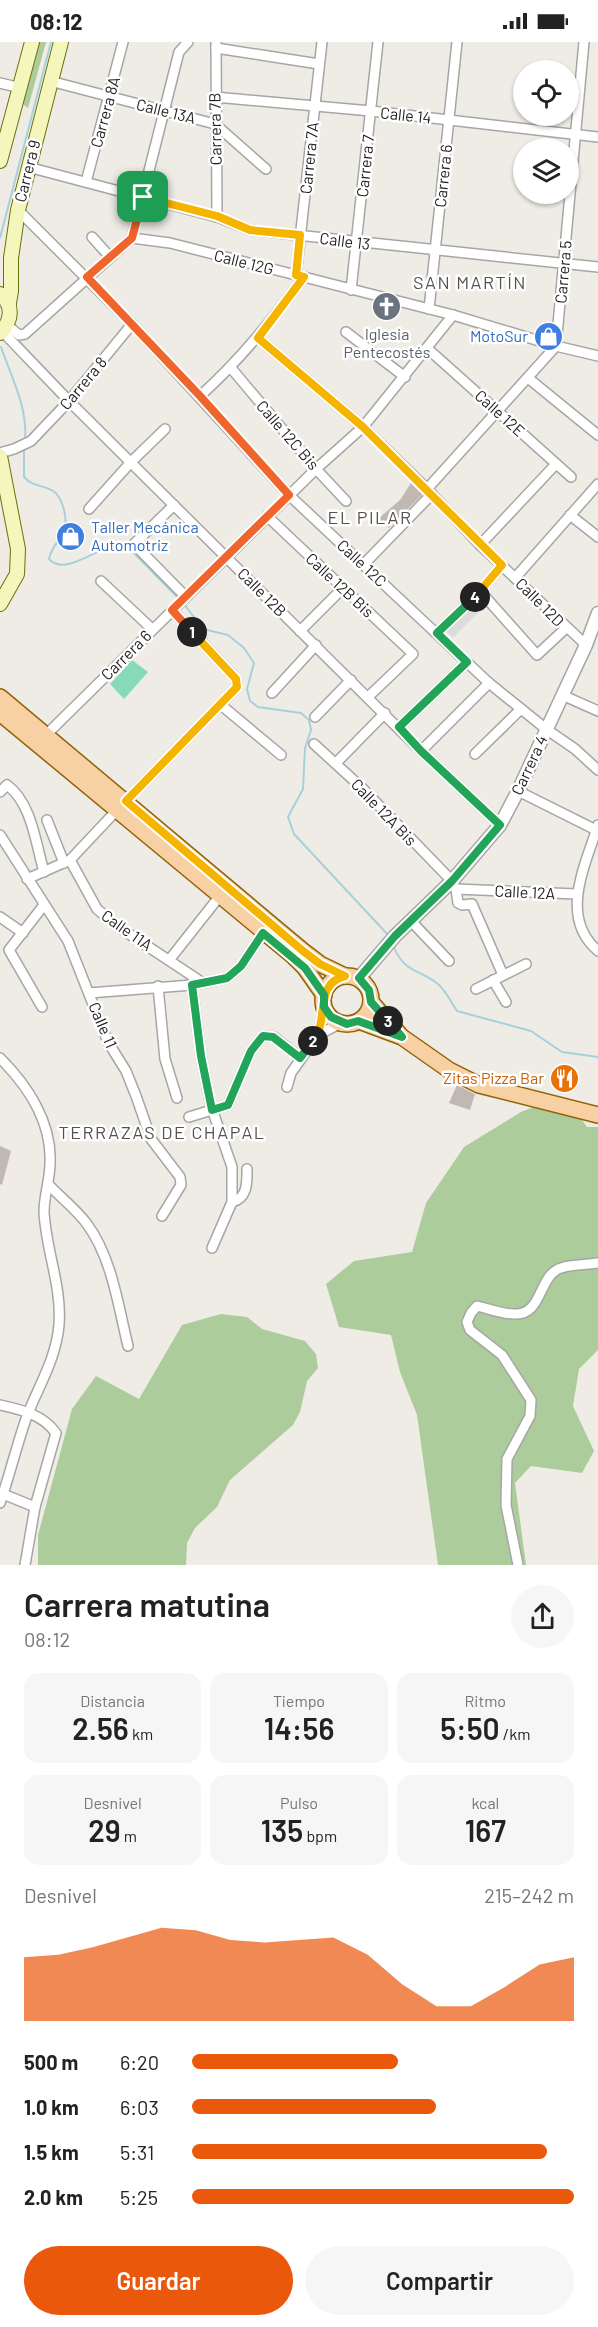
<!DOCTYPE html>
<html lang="es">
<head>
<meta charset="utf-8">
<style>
	:root { --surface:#fff; --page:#f6f6f6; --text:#222; --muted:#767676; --accent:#ea580c }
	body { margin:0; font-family:Barlow,sans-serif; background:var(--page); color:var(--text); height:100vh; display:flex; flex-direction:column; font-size:22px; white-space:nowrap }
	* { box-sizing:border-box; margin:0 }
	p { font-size:20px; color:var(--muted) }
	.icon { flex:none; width:33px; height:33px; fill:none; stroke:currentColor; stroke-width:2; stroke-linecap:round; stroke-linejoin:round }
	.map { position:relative; height:1523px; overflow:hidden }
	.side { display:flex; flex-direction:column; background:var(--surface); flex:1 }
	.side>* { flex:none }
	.controls { position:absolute; left:513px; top:18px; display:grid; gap:12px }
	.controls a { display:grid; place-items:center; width:66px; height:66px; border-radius:50%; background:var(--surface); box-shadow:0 2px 4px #0004; font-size:30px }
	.pin { position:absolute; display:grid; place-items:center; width:51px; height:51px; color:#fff; margin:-26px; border-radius:12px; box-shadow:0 3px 9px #0006 }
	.km { position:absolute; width:30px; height:30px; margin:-15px; border-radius:50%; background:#222; color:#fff; font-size:16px; line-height:30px; text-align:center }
	.round { display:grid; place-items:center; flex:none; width:63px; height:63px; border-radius:32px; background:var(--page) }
	.summary { display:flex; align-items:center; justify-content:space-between; height:102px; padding:0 24px }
	h1 { font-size:33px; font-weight:600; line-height:45px }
	.stats { display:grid; grid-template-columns:repeat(3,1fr); gap:9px; height:102px; padding:6px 24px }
	.stats div { display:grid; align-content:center; border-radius:15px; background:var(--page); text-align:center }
	.stats b { font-size:30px; font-weight:600 }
	.stats small { font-size:16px; font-weight:400 }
	.stats p { font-size:16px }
	.chart { height:168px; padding:12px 24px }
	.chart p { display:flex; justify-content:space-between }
	.chart svg { width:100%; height:108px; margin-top:6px; fill:var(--accent); opacity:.7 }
	.action { display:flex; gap:12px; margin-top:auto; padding:12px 24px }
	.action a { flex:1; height:69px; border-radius:36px; background:var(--accent); color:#fff; font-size:24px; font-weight:600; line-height:69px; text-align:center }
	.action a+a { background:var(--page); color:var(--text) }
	ul { padding:0 24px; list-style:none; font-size:20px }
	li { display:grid; grid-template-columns:96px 72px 1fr; align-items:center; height:45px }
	li i { height:15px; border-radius:8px; background:var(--accent) }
	.status { display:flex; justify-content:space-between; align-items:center; height:42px; padding:0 30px; background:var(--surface); direction:ltr }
	.status svg { height:16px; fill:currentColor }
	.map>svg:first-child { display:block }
</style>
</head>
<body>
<div class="status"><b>08:12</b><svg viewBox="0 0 49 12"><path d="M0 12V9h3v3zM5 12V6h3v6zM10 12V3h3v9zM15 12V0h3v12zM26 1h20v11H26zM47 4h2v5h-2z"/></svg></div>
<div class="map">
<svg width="598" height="1523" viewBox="0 0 598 1523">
	<rect width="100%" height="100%" fill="#efece6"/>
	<!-- residential -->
	<polygon fill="#dddcdc" points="470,561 479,570 453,596 444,587"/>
	<!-- forest -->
	<g fill="#accc9c">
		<polygon points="38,0 46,0 28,66 21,61"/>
		<polygon points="544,1061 573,1066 587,1085 598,1085 598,1308 579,1327 573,1364 594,1409 582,1431 531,1424 515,1441 526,1523 438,1523 417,1373 400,1330 391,1293 339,1285 326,1242 354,1219 412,1210 426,1161 464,1105 521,1070"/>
		<polygon points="221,1272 247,1275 262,1287 305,1299 316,1312 318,1326 307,1339 300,1370 293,1383 230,1438 217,1465 195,1486 187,1501 186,1523 38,1523 38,1493 72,1367 96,1334 139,1357 182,1283"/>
	</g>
	<!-- pitch -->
	<polygon fill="#87dab8" points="132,618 148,630 124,657 110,642"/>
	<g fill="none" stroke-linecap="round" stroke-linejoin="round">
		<!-- stream -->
		<g stroke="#a8d0db" stroke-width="2">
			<polyline points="0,196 51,0"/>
			<path d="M1,305C11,334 28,366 25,398"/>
			<path d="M24,407V435C34,446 42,442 53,449C63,455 68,478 64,488C60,499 51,505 49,517C63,533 91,511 107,506C113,504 120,505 127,504L180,558"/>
			<polyline points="184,562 203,587 228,593 244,606 254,621 247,647 250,659 258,665 301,671 309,678 311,688 305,706 303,747 288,775 294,792 389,894"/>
			<path d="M393,903C404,931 417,926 438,942C446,949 451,960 457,969L531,989L562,1010L598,1015"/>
		</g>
	</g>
	<!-- building -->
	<g fill="#c0b8b2">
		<polygon points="411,441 423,452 389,486 378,477 400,458"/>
		<polygon points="457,1043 475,1052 470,1068 449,1061"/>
		<polygon points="0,1104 11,1109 2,1143 0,1142"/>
	</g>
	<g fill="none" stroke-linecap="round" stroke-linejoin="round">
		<defs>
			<g id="minor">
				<polyline points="216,0 217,175"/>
				<polyline points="216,6 319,22"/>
				<polyline points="50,39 215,82 266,127"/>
				<polyline points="0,41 21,46"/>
				<polyline points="215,55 371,69 598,95"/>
				<polyline points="28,125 217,175 250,188 598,225"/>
				<polyline points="86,140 123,0"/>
				<polyline points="18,168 132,282 289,453 489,641 546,687 575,707 598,728"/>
				<polyline points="92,195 110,215"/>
				<polyline points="132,196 170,201 296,233 453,273 556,304 598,314"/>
				<polyline points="132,196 179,10 188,0"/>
				<polyline points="296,233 322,0"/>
				<polyline points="351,248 378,0"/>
				<polyline points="429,267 457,0"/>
				<polyline points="7,283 19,293 25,292 132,196"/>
				<polyline points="2,289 69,359 421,709 500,783"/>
				<polyline points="346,290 405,335"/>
				<polyline points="258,296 363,385 427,447 480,503 586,603"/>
				<polyline points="428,307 571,435"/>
				<polyline points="231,326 316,427 346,459"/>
				<polyline points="528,336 598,393"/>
				<path d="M200,354C240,318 272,278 304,235"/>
				<polyline points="0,411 14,407 31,399 69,359 132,282"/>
				<polyline points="427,447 556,304 584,0"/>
				<polyline points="174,463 134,502 185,554"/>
				<polyline points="89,467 131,420 165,387"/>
				<polyline points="570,473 598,495"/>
				<polyline points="267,474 413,612 368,655"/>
				<polyline points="480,503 556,422"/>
				<polyline points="364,522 432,452"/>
				<polyline points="515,536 598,442"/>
				<polyline points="101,539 152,587"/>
				<polyline points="480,549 537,613 566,586"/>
				<polyline points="300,589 343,546"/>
				<polyline points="437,591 476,554 502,523"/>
				<polyline points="272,651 316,603"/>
				<polyline points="562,653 598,669"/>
				<polyline points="221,663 281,713"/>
				<polyline points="315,675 351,638"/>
				<polyline points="399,685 467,620"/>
				<polyline points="47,692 316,427 363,385 453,273"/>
				<polyline points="314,702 361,745 452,839 456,847 577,852"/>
				<polyline points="421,709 489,641"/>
				<polyline points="475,712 521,667"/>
				<polyline points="336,721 385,671"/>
				<polyline points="518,749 596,788"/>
				<path d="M0,750L7,743C32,761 36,803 44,830"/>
				<polyline points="126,759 237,645 236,637 172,568"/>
				<polyline points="47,778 64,821"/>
				<path d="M598,783C586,822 558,875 598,909"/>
				<polyline points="0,793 68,899 108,1000 126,1029 136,1054 151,1097 180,1135 181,1143 162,1174"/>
				<polyline points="70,818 97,867 117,884 203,941"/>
				<polyline points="27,837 70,818 117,768"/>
				<polyline points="456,847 458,861 462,863 472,862 503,933"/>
				<polyline points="0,875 23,891"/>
				<polyline points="411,879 449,919"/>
				<polyline points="170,917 219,855"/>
				<polyline points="493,938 506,960"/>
				<polyline points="192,943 201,1014 211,1064 232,1125 232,1160 212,1206"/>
				<polyline points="158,944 165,1017 177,1056"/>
				<polyline points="476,947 526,922"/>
				<polyline points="89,951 192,943 227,936 241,924 263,891"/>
				<polyline points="42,965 9,908 44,863"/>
				<polyline points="318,993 341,981"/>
				<path d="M0,1016C27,1043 52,1080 50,1121C50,1138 44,1153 44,1170C46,1209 62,1244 59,1283C56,1317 39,1343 27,1374C17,1402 10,1432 0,1461"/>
				<polyline points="287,1045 291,1031 318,993 324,965"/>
				<polyline points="189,1075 228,1063 251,1009 263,994 274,995 300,1016"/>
				<path d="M48,1142C60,1155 76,1167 87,1182C112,1216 118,1263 128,1304"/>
				<path d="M232,1160C248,1156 247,1140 247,1127"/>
				<path d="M0,1363C22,1368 42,1372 56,1391L35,1465L25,1523"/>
				<polyline points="3,1452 35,1465"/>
				<path d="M518,1523L506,1463L507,1417L530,1374L531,1358L502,1313L470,1288L467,1280L471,1271L477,1264C489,1267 502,1272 514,1272C543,1274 538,1233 561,1226C572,1222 586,1223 598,1221"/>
			</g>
			<polyline id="tertiary" points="359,936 395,894 452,839 500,783 518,749 586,603 598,571"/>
			<g id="secondary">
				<polyline points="0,119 32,0"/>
				<path d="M0,252C14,263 12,279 0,291"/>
				<polyline points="9,261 11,249 11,216 18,168 61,0"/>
				<polyline points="0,414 18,507 17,532 0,562"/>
			</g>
			<g id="primary">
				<polyline points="0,655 303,909 320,922 345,934"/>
				<polyline points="0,671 292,913 305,926 324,953"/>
				<circle cx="347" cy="958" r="24"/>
				<polyline points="371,960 400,993"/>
				<polyline points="359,979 402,995 449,1028 479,1043 598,1073"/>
			</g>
		</defs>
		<!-- minor casing -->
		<use href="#minor" stroke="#a6a6a6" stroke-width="12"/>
		<!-- tertiary casing -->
		<use href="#tertiary" stroke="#a6a6a6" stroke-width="15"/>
		<!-- secondary casing -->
		<use href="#secondary" stroke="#69720a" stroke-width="16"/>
		<!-- primary casing -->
		<use href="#primary" stroke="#936107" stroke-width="18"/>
		<!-- minor -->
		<use href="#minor" stroke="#fff" stroke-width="9"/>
		<!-- tertiary -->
		<use href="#tertiary" stroke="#fff" stroke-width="12"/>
		<!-- secondary -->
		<use href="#secondary" stroke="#f5f6bc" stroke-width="14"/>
		<!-- primary -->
		<use href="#primary" stroke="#f7d1a3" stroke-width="15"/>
	</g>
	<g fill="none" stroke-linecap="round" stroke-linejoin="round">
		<defs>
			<polyline id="split-1" points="143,155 132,196 87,235 200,354 289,453 172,568 192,590"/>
			<path id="split-2" d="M192,590L236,637L237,645L126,759L303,909L320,922L345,934C313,942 330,978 313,999"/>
			<polyline id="split-3" points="313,999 300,1016 273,995 263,994 251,1009 228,1063 212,1068 201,1014 192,943 227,936 241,924 263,891 305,926 324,953 324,965 331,975 347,982 358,979 402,995 388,979"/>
			<polyline id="split-4" points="388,979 371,960 369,948 359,936 395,894 452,839 500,783 421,709 399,685 467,620 437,591 475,555"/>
			<polyline id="split-5" points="143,155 217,174 250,188 300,193 296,233 304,235 258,296 363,385 502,523 475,555"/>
		</defs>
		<!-- split-1 casing -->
		<use href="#split-1" stroke="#fff" stroke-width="12"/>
		<!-- split-2 casing -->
		<use href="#split-2" stroke="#fff" stroke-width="12"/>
		<!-- split-3 casing -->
		<use href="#split-3" stroke="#fff" stroke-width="12"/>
		<!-- split-4 casing -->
		<use href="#split-4" stroke="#fff" stroke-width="12"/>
		<!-- split-5 casing -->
		<use href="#split-5" stroke="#fff" stroke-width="12"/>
		<!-- split-1 -->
		<use href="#split-1" stroke="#f0652b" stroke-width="8"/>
		<!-- split-2 -->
		<use href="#split-2" stroke="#f5b400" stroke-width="8"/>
		<!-- split-3 -->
		<use href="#split-3" stroke="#22a559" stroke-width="8"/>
		<!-- split-4 -->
		<use href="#split-4" stroke="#22a559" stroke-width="8"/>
		<!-- split-5 -->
		<use href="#split-5" stroke="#f5b400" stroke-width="8"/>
	</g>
	<!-- icons -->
	<defs>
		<symbol id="church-disc" viewBox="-11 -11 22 22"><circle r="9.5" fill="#6b7280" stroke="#fff"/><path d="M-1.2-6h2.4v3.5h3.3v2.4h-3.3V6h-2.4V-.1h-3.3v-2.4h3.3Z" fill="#fff"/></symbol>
		<symbol id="shop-disc" viewBox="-11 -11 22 22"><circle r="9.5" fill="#3f7fe0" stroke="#fff"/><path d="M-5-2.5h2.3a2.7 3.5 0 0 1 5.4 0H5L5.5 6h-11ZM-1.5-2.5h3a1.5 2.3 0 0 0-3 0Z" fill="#fff"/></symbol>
		<symbol id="restaurant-disc" viewBox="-11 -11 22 22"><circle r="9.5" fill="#e8710a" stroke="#fff"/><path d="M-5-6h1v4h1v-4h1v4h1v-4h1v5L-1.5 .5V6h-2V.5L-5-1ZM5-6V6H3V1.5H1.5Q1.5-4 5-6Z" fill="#fff"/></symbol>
	</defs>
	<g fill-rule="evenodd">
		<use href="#church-disc" x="370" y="248" width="33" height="33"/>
		<use href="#shop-disc" x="532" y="278" width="33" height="33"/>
		<use href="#shop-disc" x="54" y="478" width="33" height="33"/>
		<use href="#restaurant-disc" x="548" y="1020" width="33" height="33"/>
	</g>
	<g text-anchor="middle" stroke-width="5" stroke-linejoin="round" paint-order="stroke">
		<!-- street labels -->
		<g font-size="16" fill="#1f1f1f" stroke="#fff">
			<text transform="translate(166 69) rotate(14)" y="6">Calle 13A</text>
			<text transform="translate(105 70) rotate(-75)" y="6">Carrera 8A</text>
			<text transform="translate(406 73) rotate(6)" y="6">Calle 14</text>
			<text transform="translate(215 87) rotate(-91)" y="6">Carrera 7B</text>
			<text transform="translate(309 116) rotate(-84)" y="6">Carrera 7A</text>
			<text transform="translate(365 124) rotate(-84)" y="6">Carrera 7</text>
			<text transform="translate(27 129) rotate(-76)" y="6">Carrera 9</text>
			<text transform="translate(443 134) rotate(-84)" y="6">Carrera 6</text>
			<text transform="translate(345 199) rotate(7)" y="6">Calle 13</text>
			<text transform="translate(244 220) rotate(14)" y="6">Calle 12G</text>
			<text transform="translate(563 230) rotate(-85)" y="6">Carrera 5</text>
			<text transform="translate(83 341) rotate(-50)" y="6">Carrera 8</text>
			<text transform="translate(500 371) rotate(42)" y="6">Calle 12E</text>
			<text transform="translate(288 393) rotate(49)" y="6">Calle 12C Bis</text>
			<text transform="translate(362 521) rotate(43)" y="6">Calle 12C</text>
			<text transform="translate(340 543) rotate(43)" y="6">Calle 12B Bis</text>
			<text transform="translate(262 550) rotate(45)" y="6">Calle 12B</text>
			<text transform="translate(540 560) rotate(45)" y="6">Calle 12D</text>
			<text transform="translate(126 613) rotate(-45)" y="6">Carrera 6</text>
			<text transform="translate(529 723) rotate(-65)" y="6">Carrera 4</text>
			<text transform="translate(384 770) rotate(46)" y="6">Calle 12A Bis</text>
			<text transform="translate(525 850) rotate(3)" y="6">Calle 12A</text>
			<text transform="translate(127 888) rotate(35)" y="6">Calle 11A</text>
			<text transform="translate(103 983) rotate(67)" y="6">Calle 11</text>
		</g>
		<!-- worship labels -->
		<g font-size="16" fill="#5b616d" stroke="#fff">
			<text x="387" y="298">Iglesia<tspan x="387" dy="18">Pentecostés</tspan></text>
		</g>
		<!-- shop labels -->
		<g font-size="16" fill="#366cbe" stroke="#fff" text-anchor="end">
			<text x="528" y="300">MotoSur</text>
			<text x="91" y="491" text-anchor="start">Taller Mecánica<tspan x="91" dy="18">Automotriz</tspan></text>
		</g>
		<!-- food labels -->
		<g font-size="16" fill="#c56008" stroke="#fff" text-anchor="end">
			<text x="544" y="1042">Zitas Pizza Bar</text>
		</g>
		<!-- neighbourhood labels -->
		<g font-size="18" letter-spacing="1.5" fill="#525252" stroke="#fff">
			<text x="470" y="247">SAN MARTÍN</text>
			<text x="370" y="482">EL PILAR</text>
			<text x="162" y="1097">TERRAZAS DE CHAPAL</text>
		</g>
	</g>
</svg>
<div class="controls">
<a><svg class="icon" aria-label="locate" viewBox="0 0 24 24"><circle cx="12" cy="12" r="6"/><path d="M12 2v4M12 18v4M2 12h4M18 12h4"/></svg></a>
<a><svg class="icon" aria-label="layers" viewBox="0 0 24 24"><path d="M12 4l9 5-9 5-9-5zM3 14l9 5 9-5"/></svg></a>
</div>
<div class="pin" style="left:143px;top:155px;background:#1e9e55"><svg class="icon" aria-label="arrive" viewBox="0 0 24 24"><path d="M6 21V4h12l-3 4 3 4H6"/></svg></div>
<b class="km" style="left:192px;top:590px">1</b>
<b class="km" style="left:313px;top:999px">2</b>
<b class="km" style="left:388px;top:979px">3</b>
<b class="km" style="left:475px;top:555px">4</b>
</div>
<section class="side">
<div class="summary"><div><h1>Carrera matutina</h1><p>08:12</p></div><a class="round"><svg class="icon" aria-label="share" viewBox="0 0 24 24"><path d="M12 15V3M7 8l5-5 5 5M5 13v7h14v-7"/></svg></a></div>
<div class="stats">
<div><p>Distancia</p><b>2.56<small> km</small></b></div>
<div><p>Tiempo</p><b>14:56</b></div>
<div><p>Ritmo</p><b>5:50<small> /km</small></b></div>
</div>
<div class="stats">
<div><p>Desnivel</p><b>29<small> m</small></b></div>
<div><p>Pulso</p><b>135<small> bpm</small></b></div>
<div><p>kcal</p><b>167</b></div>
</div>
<div class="chart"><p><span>Desnivel</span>215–242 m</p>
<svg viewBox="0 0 160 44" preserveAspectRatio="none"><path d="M0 44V18L10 17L20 14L30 10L40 6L50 7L60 11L70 12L80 11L90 10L100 17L110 29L120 38L130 38L140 30L150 21L160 18V44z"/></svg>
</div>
<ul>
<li><b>500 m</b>6:20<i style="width:54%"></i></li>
<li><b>1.0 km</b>6:03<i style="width:64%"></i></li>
<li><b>1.5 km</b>5:31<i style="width:93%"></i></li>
<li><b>2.0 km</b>5:25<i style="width:100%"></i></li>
</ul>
<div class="action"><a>Guardar</a><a>Compartir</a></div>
</section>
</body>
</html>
